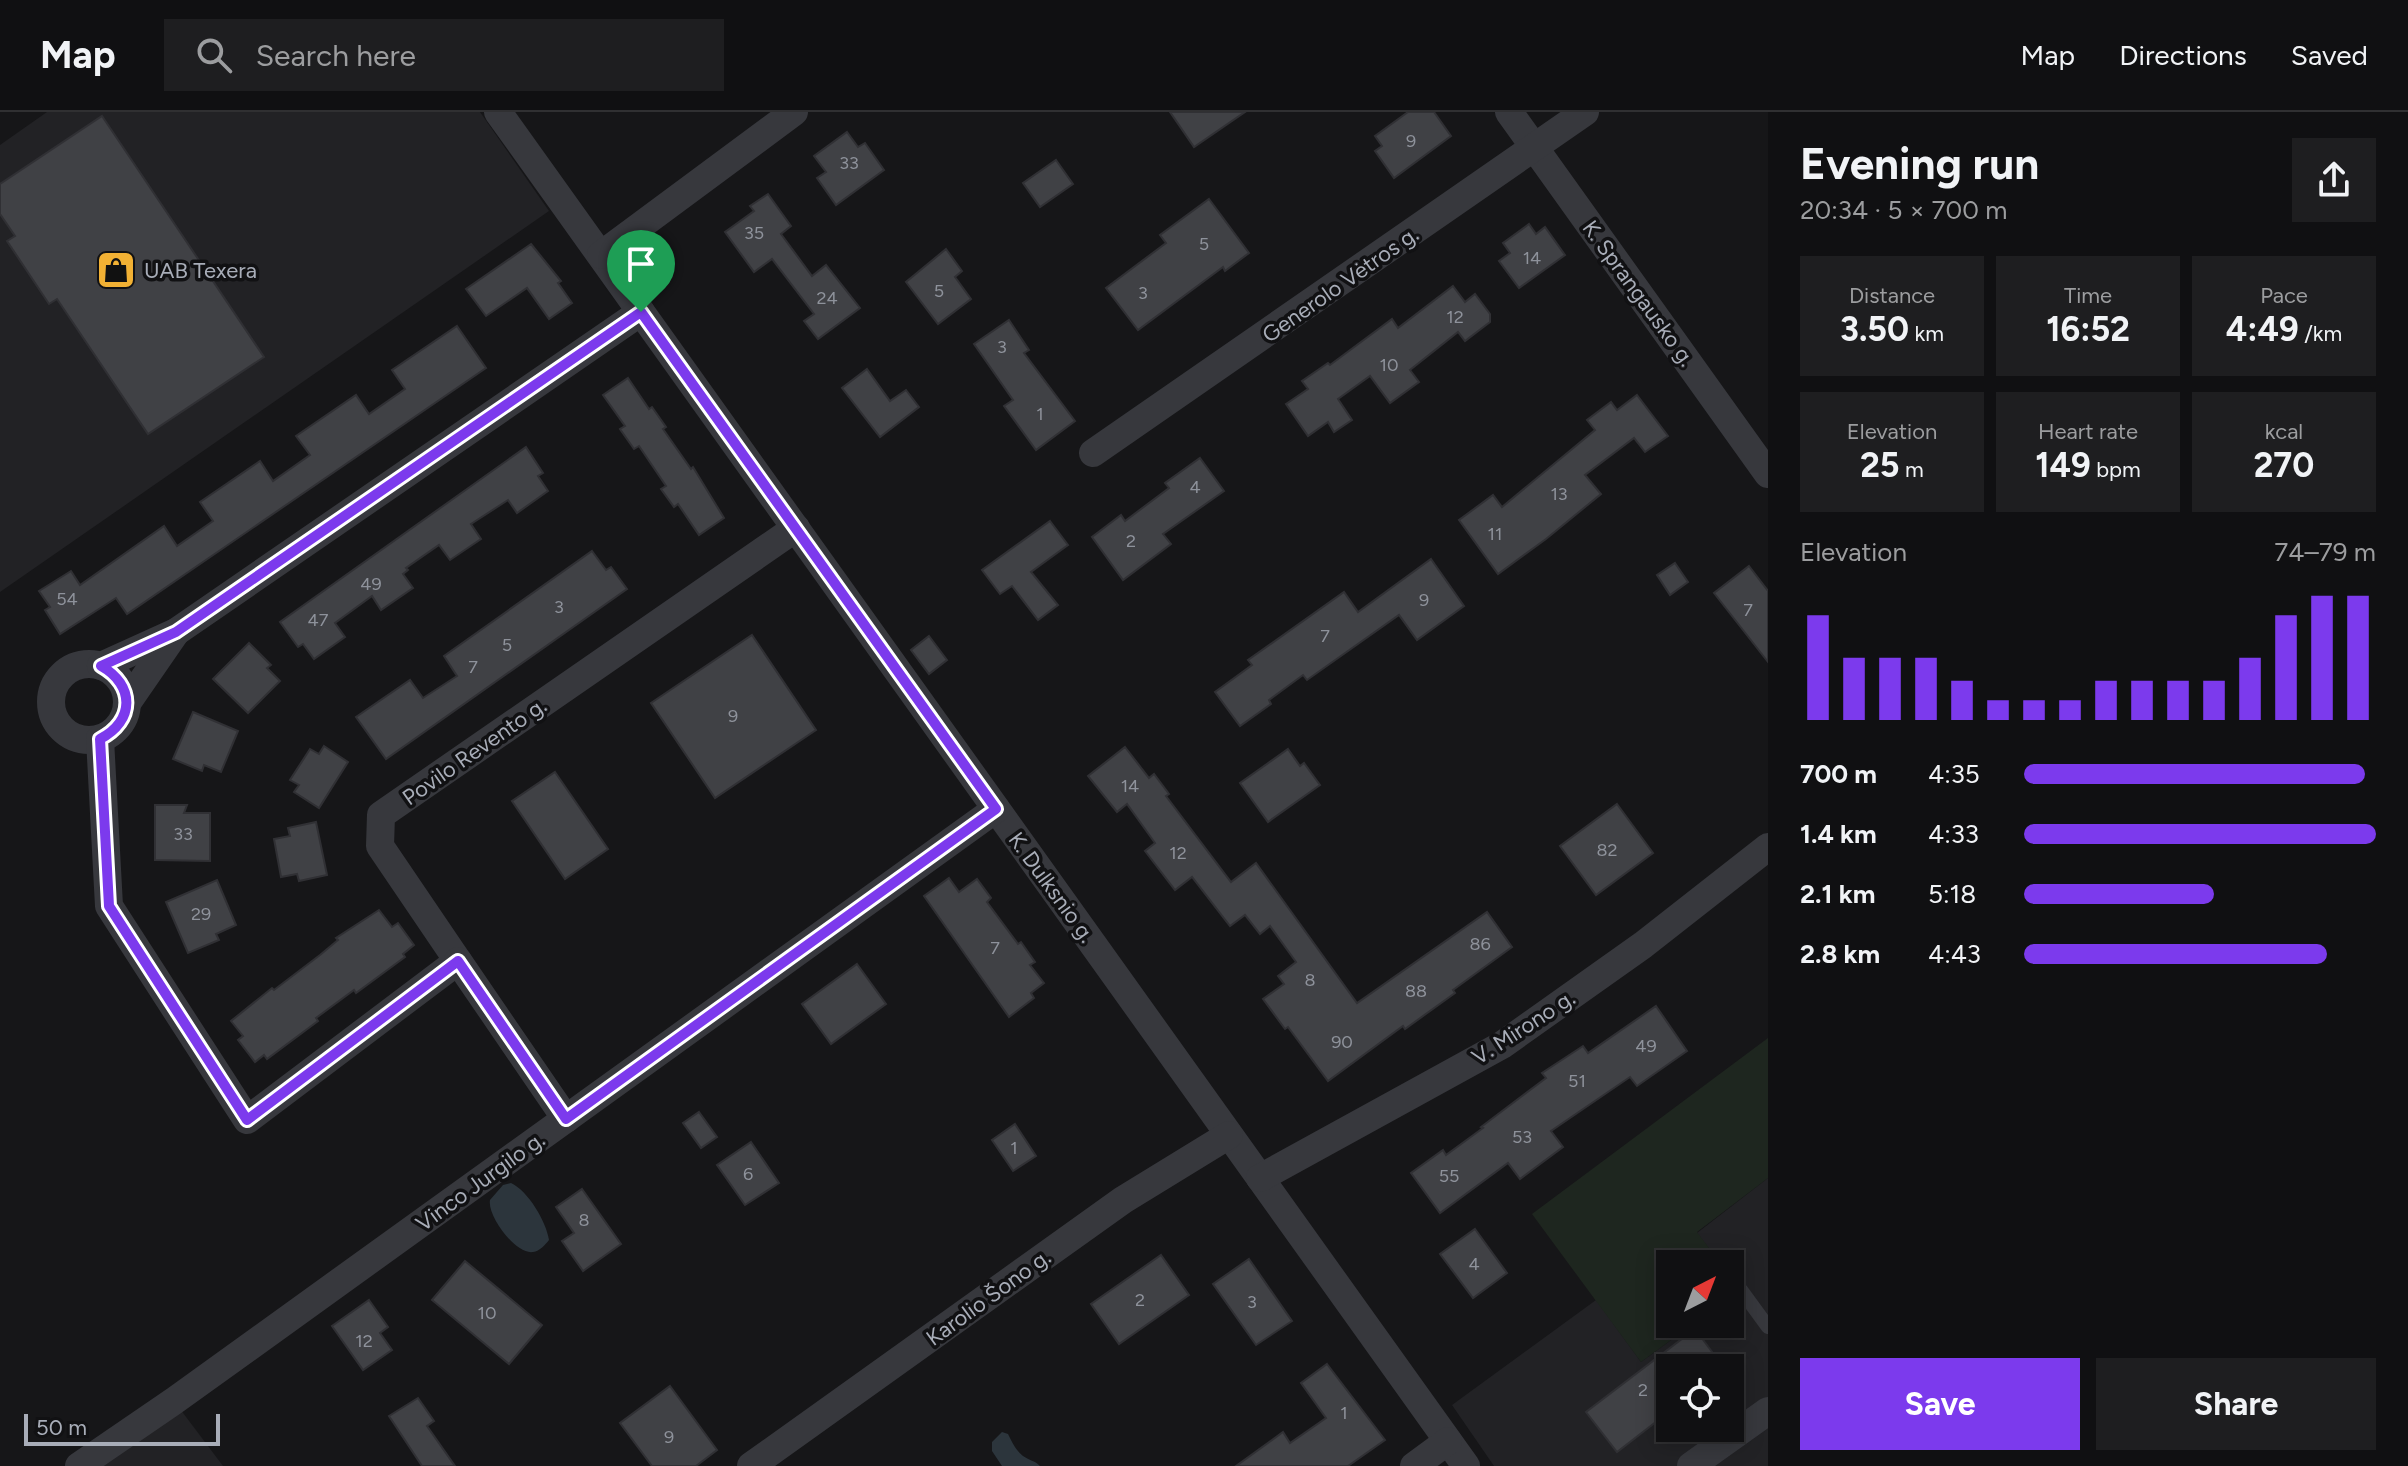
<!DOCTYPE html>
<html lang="en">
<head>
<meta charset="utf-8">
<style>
	:root { --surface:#101012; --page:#1e1e20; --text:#f1f3f6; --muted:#9c9d9f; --line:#303032; --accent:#7c3aed }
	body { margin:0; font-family:Figtree,sans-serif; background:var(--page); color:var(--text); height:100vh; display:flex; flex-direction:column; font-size:30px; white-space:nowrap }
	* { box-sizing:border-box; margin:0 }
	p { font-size:26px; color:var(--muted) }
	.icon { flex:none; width:44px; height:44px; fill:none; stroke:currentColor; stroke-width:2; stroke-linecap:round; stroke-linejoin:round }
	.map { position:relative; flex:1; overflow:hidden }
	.panel { display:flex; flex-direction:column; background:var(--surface); width:640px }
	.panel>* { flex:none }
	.needle { width:52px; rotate:42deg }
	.controls { position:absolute; left:1656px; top:1138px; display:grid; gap:16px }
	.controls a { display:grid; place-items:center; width:88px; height:88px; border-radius:0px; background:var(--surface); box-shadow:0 4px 20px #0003,0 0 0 2px var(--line); font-size:40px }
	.scale { position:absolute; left:24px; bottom:20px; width:196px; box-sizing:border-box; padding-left:8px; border:4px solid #a8adb8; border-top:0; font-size:22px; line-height:28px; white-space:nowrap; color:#a8adb8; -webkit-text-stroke:6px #111113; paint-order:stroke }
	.pin { position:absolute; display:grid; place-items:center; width:68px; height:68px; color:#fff; margin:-82px -34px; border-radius:50% 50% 50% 0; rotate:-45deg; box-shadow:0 0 8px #0007 }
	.pin .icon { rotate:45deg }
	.round { display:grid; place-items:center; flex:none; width:84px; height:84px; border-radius:0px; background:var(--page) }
	.overview { display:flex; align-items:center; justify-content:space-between; height:136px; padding:0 32px }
	h1 { font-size:44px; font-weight:700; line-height:60px }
	.metrics { display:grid; grid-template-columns:repeat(3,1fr); gap:12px; height:136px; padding:8px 32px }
	.metrics div { display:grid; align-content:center; border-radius:0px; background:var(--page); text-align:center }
	.metrics b { font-size:34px; font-weight:700 }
	.metrics small { font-size:22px; font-weight:400 }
	.metrics p { font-size:22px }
	.chart { height:224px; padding:16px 32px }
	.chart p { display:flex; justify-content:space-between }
	.chart svg { width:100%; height:144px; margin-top:8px; stroke:var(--accent); stroke-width:6 }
	.action { display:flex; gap:16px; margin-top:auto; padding:16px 32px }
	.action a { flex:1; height:92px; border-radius:0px; background:var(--accent); color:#fff; font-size:32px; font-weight:700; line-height:92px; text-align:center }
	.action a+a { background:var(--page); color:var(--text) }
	ul { padding:0 32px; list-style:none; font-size:26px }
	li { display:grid; grid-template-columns:128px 96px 1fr; align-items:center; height:60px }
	li i { height:20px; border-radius:10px; background:var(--accent) }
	header { display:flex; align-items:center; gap:48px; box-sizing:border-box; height:112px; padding:0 40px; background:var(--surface); border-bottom:2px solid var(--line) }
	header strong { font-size:38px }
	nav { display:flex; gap:44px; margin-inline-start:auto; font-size:28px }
	.search { width:560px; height:72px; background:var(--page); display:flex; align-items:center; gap:20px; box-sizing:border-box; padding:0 28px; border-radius:0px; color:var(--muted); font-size:30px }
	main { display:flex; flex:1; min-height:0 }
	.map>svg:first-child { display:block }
</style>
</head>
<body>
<header>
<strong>Map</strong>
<div class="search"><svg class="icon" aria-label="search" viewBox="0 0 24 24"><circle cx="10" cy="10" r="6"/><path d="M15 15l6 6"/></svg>Search here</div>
<nav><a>Map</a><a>Directions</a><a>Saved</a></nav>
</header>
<main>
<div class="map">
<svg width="1768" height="1354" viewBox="0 0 1768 1354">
	<rect width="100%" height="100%" fill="#161618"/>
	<!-- built -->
	<g fill="#222225" fill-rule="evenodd">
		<polygon points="47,0 480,0 549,99 0,480 0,33"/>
		<path d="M1768,1066V1354H1494L1452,1293L1596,1188L1641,1250L1693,1212H1730V1185L1740,1177L1730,1164V1152H1721L1697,1121ZM1670,1256H1730V1316H1670Z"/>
		<polygon points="174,1289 223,1354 79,1354"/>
	</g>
	<!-- green -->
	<polygon fill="#1e261f" points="1768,926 1768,1066 1697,1120 1721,1152 1670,1152 1670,1212 1693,1212 1641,1250 1532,1102"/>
	<!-- water -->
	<g fill="#2c353c">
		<path d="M511,1071C528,1079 546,1109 549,1128C545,1133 540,1139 533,1140C516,1143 487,1104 490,1088L503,1073Z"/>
		<path d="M1002,1320L1008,1322C1012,1330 1016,1339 1023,1344C1030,1349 1034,1348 1040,1354H1002L992,1339V1330Z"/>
	</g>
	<!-- building -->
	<g fill="#404145" stroke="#303034" stroke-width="2">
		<polygon points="1170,0 1245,0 1194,35"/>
		<polygon points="1408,0 1434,0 1451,24 1394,66 1375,39 1382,34 1375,24"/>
		<polygon points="102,4 264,245 148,322 57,187 49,192 7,129 15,124 0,102 0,72"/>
		<polygon points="847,20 858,35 865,31 884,58 836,93 817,66 826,60 814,44"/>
		<polygon points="1056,48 1073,72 1040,95 1023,71"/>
		<polygon points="768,82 791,114 781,122 812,164 826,153 860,196 818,227 804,209 814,202 772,147 754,160 725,120 754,99 750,94"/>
		<polygon points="1209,87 1249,141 1225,159 1223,155 1138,218 1106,176 1166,131 1160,123"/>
		<polygon points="1529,112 1536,122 1545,115 1565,143 1519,176 1499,149 1510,141 1503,131"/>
		<polygon points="531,132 561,169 558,171 572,191 549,207 527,176 486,204 466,177"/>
		<polygon points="946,137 962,159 955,165 971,187 938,212 906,170"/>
		<polygon points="1453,174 1465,190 1475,182 1490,202 1490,210 1465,229 1458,220 1410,258 1419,270 1390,291 1370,264 1338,287 1352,308 1334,320 1328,310 1308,324 1286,292 1308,277 1302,269 1328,251 1330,253 1392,207 1398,216"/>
		<polygon points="1009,208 1029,238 1024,241 1075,309 1036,338 1004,294 1013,288 974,232"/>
		<polygon points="457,214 486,256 127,502 116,486 60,522 45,498 50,495 39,479 71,459 80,473 164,414 177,434 213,409 200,390 260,349 273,369 310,343 296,324 356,283 369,302 405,277 392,258"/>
		<polygon points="867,257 890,289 906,278 919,295 880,325 842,276"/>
		<polygon points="628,266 649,297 652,295 666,315 663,317 691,357 693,355 724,406 699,423 678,392 674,395 661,377 666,374 639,334 634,337 620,317 625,314 603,283"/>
		<polygon points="1637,283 1668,324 1645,340 1634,326 1585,363 1601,382 1546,427 1498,462 1459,408 1493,383 1502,395 1595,318 1587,308 1611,290 1617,298"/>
		<polygon points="526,335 543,361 538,364 548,379 517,401 508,388 471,412 481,427 450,448 439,433 406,456 408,458 403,462 413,476 381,498 372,484 335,511 345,525 314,547 303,532 298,535 280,510"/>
		<polygon points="1200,346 1224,379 1163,422 1171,432 1123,468 1092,425 1121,403 1125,409 1169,376 1165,371"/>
		<polygon points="1050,409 1068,433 1031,460 1058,493 1038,508 1012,474 1000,482 982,458"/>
		<polygon points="592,439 606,458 611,455 627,477 386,647 356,605 410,568 423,586 457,564 444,544"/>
		<polygon points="1431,447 1464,494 1417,528 1399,503 1307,568 1303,563 1269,588 1271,592 1240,614 1215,580 1252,553 1248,548 1344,480 1358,500"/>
		<polygon points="1675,451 1688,470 1670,483 1657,463"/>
		<polygon points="1749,454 1768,479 1768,550 1714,481"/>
		<polygon points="752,523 816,618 715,686 651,591"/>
		<polygon points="929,524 947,548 929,562 911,538"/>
		<polygon points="249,531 271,553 267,556 280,569 248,601 213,567"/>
		<polygon points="193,600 238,619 221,660 204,653 202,659 173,647"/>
		<polygon points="324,634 348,650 319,696 294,680 299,673 290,668 310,637 319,642"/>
		<polygon points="1125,635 1149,666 1154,662 1169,682 1166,684 1231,770 1256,751 1357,891 1487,800 1512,835 1453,878 1455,881 1405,917 1403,914 1328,969 1288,915 1285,917 1263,887 1284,872 1278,864 1296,850 1270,814 1260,822 1245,803 1230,814 1192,765 1175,778 1145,739 1155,731 1127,692 1117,700 1088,664"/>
		<polygon points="1288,637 1300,654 1304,651 1320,673 1268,710 1240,671"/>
		<polygon points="555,660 608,737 565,767 512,689"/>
		<polygon points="1617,692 1653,741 1596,783 1560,734"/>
		<polygon points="155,693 187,693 184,701 210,701 210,749 155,748"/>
		<polygon points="316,710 327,763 299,769 297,762 281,765 274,727 290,724 288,716"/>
		<polygon points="949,766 959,780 977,767 991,786 987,790 1018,832 1021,830 1035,850 1030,853 1044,871 1031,881 1034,886 1009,905 924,784"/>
		<polygon points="217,768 236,813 216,822 219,828 188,841 166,790"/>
		<polygon points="379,798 392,815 398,811 414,833 403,842 405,845 356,881 354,878 316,906 318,909 267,947 264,943 255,950 238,928 243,924 231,909 272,876 274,878 320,843 338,828 336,826"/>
		<polygon points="857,852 886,892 831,932 802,892"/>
		<polygon points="1656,894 1687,939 1637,974 1630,965 1551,1019 1563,1035 1520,1067 1508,1051 1440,1101 1411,1061 1443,1038 1446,1043 1483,1016 1481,1015 1546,966 1542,961 1583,934 1588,941"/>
		<polygon points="699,1000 717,1025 701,1036 683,1011"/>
		<polygon points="1015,1012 1036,1044 1013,1059 992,1028"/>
		<polygon points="751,1030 779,1071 745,1093 717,1053"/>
		<polygon points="582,1077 621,1132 583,1159 562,1129 574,1121 556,1095"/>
		<polygon points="1475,1117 1507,1161 1473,1186 1440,1142"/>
		<polygon points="1161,1143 1189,1183 1119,1232 1091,1192"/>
		<polygon points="1249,1147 1292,1209 1256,1233 1213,1172"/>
		<polygon points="465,1149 542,1213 509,1252 432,1188"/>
		<polygon points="369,1188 388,1215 380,1221 392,1238 363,1258 332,1214"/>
		<polygon points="1695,1217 1724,1256 1670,1256 1670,1299 1617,1340 1586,1300"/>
		<polygon points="1327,1252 1385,1328 1348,1354 1236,1354 1283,1320 1290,1331 1326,1306 1301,1271"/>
		<polygon points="670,1274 717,1338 696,1354 652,1354 620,1311"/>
		<polygon points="418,1286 434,1309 427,1314 455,1354 422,1354 389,1304"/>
	</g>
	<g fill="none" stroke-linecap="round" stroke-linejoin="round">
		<!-- lane -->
		<polyline stroke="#37383d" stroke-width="14" points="1741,1178 1768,1215"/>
		<!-- street -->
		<g stroke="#37383d" stroke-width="28">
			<polyline points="498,0 1466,1354"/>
			<polyline points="1509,0 1768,362"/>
			<polyline points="601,143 794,0"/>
			<polyline points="1093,341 1585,0"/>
			<circle cx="89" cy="590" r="38"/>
			<polyline points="101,554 176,520 641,200"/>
			<polyline points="127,591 176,520"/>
			<polyline points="100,627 109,794 247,1008 458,849 380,734 381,703 796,416"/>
			<polyline points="458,849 566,1007"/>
			<polyline points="1260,1066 1502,933 1643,833 1768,735"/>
			<polyline points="79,1354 174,1289 996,697"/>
			<polyline points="751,1354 1123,1088 1229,1023"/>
			<polyline points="1414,1354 1448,1329"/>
			<polyline points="1691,1354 1768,1299"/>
		</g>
	</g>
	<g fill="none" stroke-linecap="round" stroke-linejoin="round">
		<defs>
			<path id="route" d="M641,200L996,697L566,1007L458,849L247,1008L109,794L100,627C135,609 135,573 101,554L176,520Z"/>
		</defs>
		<!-- route casing -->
		<use href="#route" stroke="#fff" stroke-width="16"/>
		<!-- route -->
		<use href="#route" stroke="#7c3aed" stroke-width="10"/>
	</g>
	<!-- icons -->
	<defs>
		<symbol id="shop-square" viewBox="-11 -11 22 22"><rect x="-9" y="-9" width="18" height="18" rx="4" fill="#f2b134" stroke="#111113"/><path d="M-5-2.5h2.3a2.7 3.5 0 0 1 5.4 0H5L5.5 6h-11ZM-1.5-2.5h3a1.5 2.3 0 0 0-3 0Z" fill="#111"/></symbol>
	</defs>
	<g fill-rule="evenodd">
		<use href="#shop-square" x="94" y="136" width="44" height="44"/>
	</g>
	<g text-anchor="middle" stroke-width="7" stroke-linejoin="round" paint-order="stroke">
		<!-- number labels -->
		<g font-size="18" fill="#8e929b">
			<text x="1411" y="35">9</text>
			<text x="849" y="57">33</text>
			<text x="754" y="127">35</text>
			<text x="1204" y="138">5</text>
			<text x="1532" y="152">14</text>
			<text x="939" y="185">5</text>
			<text x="1143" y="187">3</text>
			<text x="827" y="192">24</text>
			<text x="1455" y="211">12</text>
			<text x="1002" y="241">3</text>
			<text x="1389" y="259">10</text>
			<text x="1040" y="308">1</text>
			<text x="1195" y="381">4</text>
			<text x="1559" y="388">13</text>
			<text x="1495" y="428">11</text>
			<text x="1131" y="435">2</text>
			<text x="371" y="478">49</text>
			<text x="67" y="493">54</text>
			<text x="1424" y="494">9</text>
			<text x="559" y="501">3</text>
			<text x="1748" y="504">7</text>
			<text x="318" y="514">47</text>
			<text x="1325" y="530">7</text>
			<text x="507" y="539">5</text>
			<text x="473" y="561">7</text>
			<text x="733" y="610">9</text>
			<text x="1130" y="680">14</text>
			<text x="183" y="728">33</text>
			<text x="1607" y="744">82</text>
			<text x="1178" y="747">12</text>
			<text x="201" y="808">29</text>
			<text x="1480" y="838">86</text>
			<text x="995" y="842">7</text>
			<text x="1310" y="874">8</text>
			<text x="1416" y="885">88</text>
			<text x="1342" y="936">90</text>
			<text x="1646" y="940">49</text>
			<text x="1577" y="975">51</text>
			<text x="1522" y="1031">53</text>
			<text x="1014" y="1042">1</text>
			<text x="748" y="1068">6</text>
			<text x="1449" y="1070">55</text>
			<text x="584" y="1114">8</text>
			<text x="1474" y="1158">4</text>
			<text x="1140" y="1194">2</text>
			<text x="1252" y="1196">3</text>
			<text x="487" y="1207">10</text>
			<text x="364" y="1235">12</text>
			<text x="1643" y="1284">2</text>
			<text x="1344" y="1307">1</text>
			<text x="669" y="1331">9</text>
		</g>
		<!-- poi labels -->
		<g font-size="22" fill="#a8adb8" stroke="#111113" text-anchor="start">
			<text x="144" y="166">UAB Texera</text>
		</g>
		<!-- street labels -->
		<g font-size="22" fill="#a8adb8" stroke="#111113">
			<text transform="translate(1340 172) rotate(-35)" y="8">Generolo Vėtros g.</text>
			<text transform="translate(1639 181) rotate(54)" y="8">K. Sprangausko g.</text>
			<text transform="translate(474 639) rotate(-35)" y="8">Povilo Revento g.</text>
			<text transform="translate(1052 775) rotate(54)" y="8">K. Dulksnio g.</text>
			<text transform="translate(1523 915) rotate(-33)" y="8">V. Mirono g.</text>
			<text transform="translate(480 1069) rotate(-36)" y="8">Vinco Jurgilo g.</text>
			<text transform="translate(988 1185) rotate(-36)" y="8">Karolio Šono g.</text>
		</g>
	</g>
</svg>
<div class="controls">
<a><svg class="needle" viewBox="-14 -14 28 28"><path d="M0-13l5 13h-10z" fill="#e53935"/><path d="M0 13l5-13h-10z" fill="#9c9d9f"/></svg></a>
<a><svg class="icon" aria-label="locate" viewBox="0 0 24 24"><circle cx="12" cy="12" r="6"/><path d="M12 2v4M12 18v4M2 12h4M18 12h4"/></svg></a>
</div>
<div class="scale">50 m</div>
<div class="pin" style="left:641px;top:200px;background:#1e9e55"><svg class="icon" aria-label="arrive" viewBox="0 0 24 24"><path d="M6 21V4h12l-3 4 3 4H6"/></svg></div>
</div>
<section class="panel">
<div class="overview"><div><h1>Evening run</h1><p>20:34 · 5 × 700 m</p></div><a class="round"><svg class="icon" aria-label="share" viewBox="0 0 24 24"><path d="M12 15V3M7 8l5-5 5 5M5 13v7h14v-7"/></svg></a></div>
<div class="metrics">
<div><p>Distance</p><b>3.50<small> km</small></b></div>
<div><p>Time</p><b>16:52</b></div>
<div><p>Pace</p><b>4:49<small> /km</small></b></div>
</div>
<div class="metrics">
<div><p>Elevation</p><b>25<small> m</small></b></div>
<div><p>Heart rate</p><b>149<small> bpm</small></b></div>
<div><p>kcal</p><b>270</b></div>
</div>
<div class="chart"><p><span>Elevation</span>74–79 m</p>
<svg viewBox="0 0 160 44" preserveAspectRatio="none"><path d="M5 44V12M15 44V25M25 44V25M35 44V25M45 44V32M55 44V38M65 44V38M75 44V38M85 44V32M95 44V32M105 44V32M115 44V32M125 44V25M135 44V12M145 44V6M155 44V6"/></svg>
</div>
<ul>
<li><b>700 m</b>4:35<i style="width:97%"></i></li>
<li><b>1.4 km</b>4:33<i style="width:100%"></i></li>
<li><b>2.1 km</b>5:18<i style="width:54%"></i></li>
<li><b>2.8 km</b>4:43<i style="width:86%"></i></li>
</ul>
<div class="action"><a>Save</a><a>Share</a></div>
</section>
</main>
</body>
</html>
